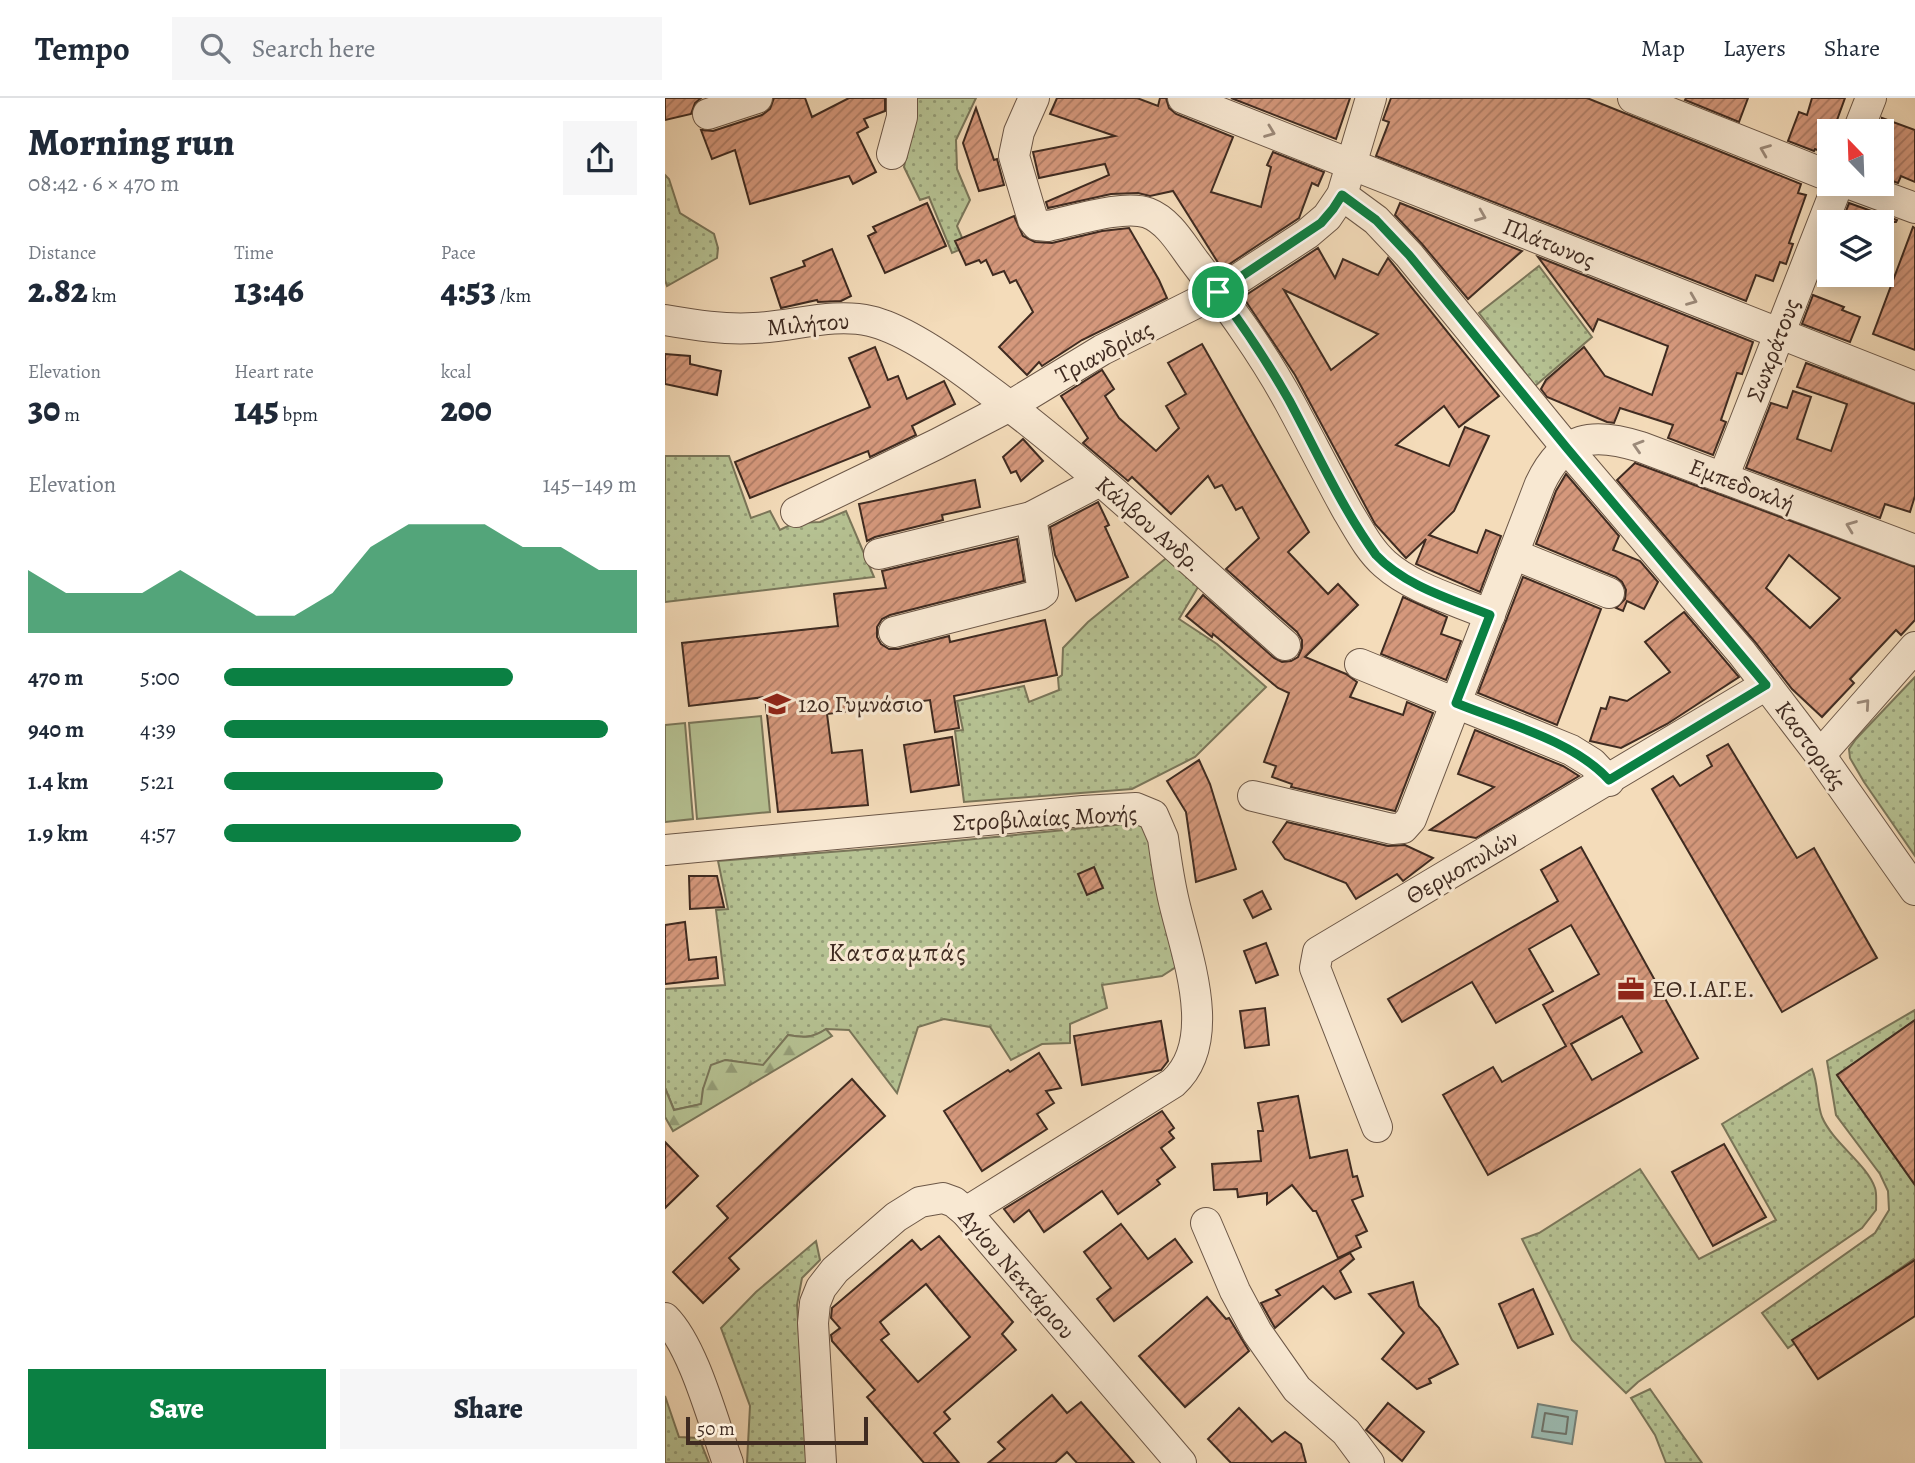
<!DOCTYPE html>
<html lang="en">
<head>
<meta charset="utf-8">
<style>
	:root { --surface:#fff; --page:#f6f6f7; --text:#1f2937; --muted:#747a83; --line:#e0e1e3; --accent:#0b8043 }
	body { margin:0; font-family:Alegreya,serif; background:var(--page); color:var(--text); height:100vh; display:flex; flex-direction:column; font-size:26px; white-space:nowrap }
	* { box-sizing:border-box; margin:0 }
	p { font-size:23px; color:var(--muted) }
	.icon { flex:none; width:38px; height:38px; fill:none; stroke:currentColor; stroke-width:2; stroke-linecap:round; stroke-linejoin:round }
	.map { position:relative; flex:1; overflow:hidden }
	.side { display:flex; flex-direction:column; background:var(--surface); width:665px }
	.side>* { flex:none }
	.needle { width:46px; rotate:337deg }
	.fabs { position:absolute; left:1152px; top:21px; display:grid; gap:14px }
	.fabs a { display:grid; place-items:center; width:77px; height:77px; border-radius:0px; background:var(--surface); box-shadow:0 4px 18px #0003; font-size:35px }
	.scale { position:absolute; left:21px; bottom:18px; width:182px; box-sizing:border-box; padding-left:7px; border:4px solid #3f2b21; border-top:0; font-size:19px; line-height:24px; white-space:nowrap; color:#3f2b21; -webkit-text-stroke:5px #f8e8d2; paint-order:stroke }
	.pin { position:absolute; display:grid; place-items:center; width:60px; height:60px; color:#fff; margin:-30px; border:4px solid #fff; border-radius:50%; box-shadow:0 2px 7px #0007 }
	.round { display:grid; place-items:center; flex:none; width:74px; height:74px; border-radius:0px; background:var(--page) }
	.headline { display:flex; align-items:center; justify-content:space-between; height:119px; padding:0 28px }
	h1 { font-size:38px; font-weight:800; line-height:52px }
	.metrics { display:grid; grid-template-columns:repeat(3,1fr); gap:10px; height:119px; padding:7px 28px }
	.metrics div { display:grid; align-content:center }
	.metrics b { font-size:35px; font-weight:800 }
	.metrics small { font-size:19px; font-weight:400 }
	.metrics p { font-size:19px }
	.chart { height:196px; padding:14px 28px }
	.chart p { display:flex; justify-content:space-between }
	.chart svg { width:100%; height:126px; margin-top:7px; fill:var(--accent); opacity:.7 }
	.action { display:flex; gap:14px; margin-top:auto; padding:14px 28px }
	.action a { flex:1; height:80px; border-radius:0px; background:var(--accent); color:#fff; font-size:28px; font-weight:800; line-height:80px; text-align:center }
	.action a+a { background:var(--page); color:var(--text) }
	ul { padding:0 28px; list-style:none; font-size:23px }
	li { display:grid; grid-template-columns:112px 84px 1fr; align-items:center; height:52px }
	li i { height:18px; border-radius:9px; background:var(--accent) }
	header { display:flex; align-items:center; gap:42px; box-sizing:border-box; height:98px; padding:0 35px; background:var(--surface); border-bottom:2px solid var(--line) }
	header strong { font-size:33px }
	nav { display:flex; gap:38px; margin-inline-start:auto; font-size:24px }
	.search { width:490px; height:63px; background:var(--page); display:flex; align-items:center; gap:18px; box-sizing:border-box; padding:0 24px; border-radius:0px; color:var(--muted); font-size:26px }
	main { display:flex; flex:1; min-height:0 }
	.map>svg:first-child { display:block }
</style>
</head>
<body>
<header>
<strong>Tempo</strong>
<div class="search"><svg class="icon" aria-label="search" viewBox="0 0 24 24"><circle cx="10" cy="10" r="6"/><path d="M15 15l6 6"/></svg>Search here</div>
<nav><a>Map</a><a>Layers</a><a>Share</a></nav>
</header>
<main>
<section class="side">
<div class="headline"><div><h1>Morning run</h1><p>08:42 · 6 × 470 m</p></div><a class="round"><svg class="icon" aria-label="share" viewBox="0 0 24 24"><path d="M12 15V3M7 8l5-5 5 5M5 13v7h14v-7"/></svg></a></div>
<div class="metrics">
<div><p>Distance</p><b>2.82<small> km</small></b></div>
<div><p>Time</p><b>13:46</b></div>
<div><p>Pace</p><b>4:53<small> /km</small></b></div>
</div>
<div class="metrics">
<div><p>Elevation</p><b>30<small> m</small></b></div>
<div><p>Heart rate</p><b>145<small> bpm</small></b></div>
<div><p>kcal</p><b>200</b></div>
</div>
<div class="chart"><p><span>Elevation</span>145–149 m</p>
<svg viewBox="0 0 160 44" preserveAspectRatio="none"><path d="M0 44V22L10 30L20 30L30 30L40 22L50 30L60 38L70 38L80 30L90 14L100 6L110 6L120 6L130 14L140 14L150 22L160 22V44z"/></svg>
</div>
<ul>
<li><b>470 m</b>5:00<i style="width:70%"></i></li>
<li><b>940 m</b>4:39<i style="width:93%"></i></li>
<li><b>1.4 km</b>5:21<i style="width:53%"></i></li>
<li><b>1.9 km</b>4:57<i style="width:72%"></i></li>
</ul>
<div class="action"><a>Save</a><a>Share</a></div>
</section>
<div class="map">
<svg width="1250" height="1365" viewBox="0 0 1250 1365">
	<defs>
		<pattern id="grass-dots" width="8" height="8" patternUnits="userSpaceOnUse" patternTransform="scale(1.75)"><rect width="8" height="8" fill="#b6c293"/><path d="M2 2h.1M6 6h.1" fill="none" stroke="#959e78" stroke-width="1.8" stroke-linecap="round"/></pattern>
		<pattern id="forest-firs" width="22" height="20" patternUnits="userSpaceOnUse" patternTransform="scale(1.75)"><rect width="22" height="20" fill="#b6c293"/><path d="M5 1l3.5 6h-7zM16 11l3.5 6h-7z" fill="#959e78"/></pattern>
		<pattern id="building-hatch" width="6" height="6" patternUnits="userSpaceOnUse" patternTransform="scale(1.75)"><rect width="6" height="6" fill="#d5987c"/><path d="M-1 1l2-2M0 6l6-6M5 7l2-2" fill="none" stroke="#ae7c65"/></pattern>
	</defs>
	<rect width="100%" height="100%" fill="#f4dcba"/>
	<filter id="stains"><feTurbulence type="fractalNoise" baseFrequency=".00286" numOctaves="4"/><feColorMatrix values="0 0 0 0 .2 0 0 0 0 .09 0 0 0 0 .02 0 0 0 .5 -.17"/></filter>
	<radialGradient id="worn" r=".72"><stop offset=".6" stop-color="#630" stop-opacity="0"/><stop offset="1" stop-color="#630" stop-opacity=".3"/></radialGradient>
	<!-- grass -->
	<g fill="url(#grass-dots)" stroke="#7a765a" stroke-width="2">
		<polygon points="247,0 311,0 291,42 292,71 305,102 292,128 301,149 287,155 264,99 255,102 239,69 250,9"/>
		<polygon points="0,77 4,81 15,115 49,136 53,150 52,160 2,188 0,182"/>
		<polygon points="874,168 927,239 870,288 814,215"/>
		<polygon points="0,358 64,358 86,420 105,413 115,432 129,425 155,424 181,413 209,479 0,504"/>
		<polygon points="505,457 536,484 514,521 552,546 601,589 530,659 467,691 299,704 290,633 298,632 292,603 359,588 364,604 394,592 393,580 397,577 398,550 423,524"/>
		<polygon points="1250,579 1250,758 1199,684 1185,660 1184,651 1191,641"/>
		<path d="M471,725L482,729L514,867L497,878L437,887L442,910L405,926V945L377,946L346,962L325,929L279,921L253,929L232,995L184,932L161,931C148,940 138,940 123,937L98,968L61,962L38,991L37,1006L9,1012L0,990V891L60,887L51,812L63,811L53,763L228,749Z"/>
		<polygon points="1250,912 1250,922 1172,977 1250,1087 1250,1160 1123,1250 1097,1215 1210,1135 1224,1112 1223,1093 1215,1076 1171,1017 1162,963"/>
		<path d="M1147,971C1154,987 1151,1003 1157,1019C1168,1045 1202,1066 1210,1090C1212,1096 1211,1106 1211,1112L1197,1130L973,1284L961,1295L907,1242L857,1141L874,1135L975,1071L1034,1161L1111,1122L1057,1026Z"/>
		<polygon points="151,1143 155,1162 137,1180 132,1207 143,1365 82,1365 85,1308 56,1230 91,1194"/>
		<polygon points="985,1291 1037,1365 1001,1365 990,1337 966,1300"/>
		<polygon points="0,1298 14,1339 34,1340 44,1365 0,1365"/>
	</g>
	<!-- forest -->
	<path fill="url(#forest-firs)" stroke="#7a765a" stroke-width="2" d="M161,931L167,938L8,1033L0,1019V990L9,1012L36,1006L38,991L46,967L60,962L98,967L123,937C138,940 148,940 161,931Z"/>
	<!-- green -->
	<g fill="#b6c293" stroke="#7a765a" stroke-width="2">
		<polygon points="96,618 105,714 32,721 24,625"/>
		<polygon points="20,625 28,721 0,724 0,627"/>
	</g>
	<!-- water -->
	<polygon fill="#9cbbb2" stroke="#778178" stroke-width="2" points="873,1306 912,1313 907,1346 867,1339"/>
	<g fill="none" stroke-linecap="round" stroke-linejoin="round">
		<!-- shore -->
		<polygon stroke="#6e736a" stroke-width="2" points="880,1315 903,1319 901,1336 877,1333"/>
	</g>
	<!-- building -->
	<g fill="url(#building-hatch)" stroke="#3f2b21" stroke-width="2" fill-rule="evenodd">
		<polygon points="0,0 36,0 30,5 26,16 0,22"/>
		<polygon points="109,0 140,0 147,19 184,0 220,0 220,13 199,21 203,29 192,35 211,74 188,86 184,78 85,106 70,52 47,61 36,32 48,33 97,17 105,11"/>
		<polygon points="392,0 472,0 493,8 495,0 501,0 504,10 511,16 568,39 546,94 596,109 606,69 602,67 608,54 659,74 653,88 647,85 634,120 557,171 508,93 485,98 473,95 446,96 383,110 381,104 444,77 440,66 374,80 368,54 450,38 385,16"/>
		<polygon points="566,0 685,0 671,41"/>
		<polygon points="726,0 922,0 1136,86 1133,95 1141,97 1124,145 1128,146 1121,166 1115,164 1108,183 1091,177 1081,203 711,58 724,24 718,22"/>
		<polygon points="1021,0 1083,0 1074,24 1020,2"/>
		<polygon points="1147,0 1180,0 1168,33 1164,33 1164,44 1160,55 1150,51 1149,53 1123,43 1134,14 1142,17"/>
		<polygon points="311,10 329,62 332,61 339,87 314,93 298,45"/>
		<polygon points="1217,20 1250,32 1250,84 1236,78 1233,85 1216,79"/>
		<polygon points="262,105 281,148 220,175 203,138 211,134 208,129"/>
		<polygon points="735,105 857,153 803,201 757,146 730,117"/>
		<polygon points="1184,105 1232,122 1231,124 1177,124"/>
		<polygon points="349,118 358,138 370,144 387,145 437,133 464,130 494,182 502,200 417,242 377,268 374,264 362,277 334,249 368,214 351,182 345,185 339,173 328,177 321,162 316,165 314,162 301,167 290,143"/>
		<polygon points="1248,129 1250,130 1250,252 1208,236"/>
		<path d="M653,150L670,180L678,161L713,177L723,160L834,298L794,329L779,308L731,347L784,368L800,329L824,338L789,413L764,437L812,455L821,432L836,438L815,494L751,466L761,441L741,460L710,426L630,277L578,199ZM619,192L713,236L666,272Z"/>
		<polygon points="167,151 186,198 176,203 153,204 152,202 116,210 106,180 140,168 138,163"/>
		<polygon points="873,159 1088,244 1077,276 1072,275 1056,322 1061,324 1048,357 1003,340 1008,327 955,310 949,325 942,324 882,299 876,291 881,282 919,249 940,278 987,297 1003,248 933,221 928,233"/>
		<polygon points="1148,197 1179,209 1177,212 1195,219 1185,244 1137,226"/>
		<polygon points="537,246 644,434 623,454 663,496 673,486 693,507 640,559 681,576 692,584 685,599 738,617 742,604 768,615 730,713 626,689 627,686 607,679 611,668 599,664 624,595 613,590 548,536 547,539 521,518 538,497 609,560 617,564 626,563 633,559 637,550 637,542 632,534 561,471 594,440 577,409 571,412 557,387 550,390 543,378 506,416 467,379 463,383 418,345 423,340 396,298 437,272 449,291 440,298 454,320 491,353 514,330 501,308 521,296 503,265"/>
		<polygon points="210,249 223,282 233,278 242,301 279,283 290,306 247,328 251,337 205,359 203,353 85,400 70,364 205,309 184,260"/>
		<polygon points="0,256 25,258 25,266 56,273 52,297 0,286"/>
		<polygon points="1141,265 1250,306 1250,398 1245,414 1220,406 1215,420 1081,370 1106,305 1122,310 1128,293 1146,299 1132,341 1166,353 1182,306 1132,289"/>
		<polygon points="358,341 378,363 356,383 351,373 346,375 338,359"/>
		<path d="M970,365L1250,469V522L1236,537L1231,532L1185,581L1189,585L1157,619L1127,591L1090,544L952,382ZM1124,457L1175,500L1145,530L1101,490Z"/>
		<polygon points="901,376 954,438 948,452 975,463 993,484 979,511 962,503 958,513 951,510 960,501 961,492 957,484 951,479 871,446 891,393"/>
		<polygon points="310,382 315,409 277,417 278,422 210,439 202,443 194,406"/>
		<polygon points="433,404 444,427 440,429 463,479 411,503 390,457 385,429"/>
		<polygon points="352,441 359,483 225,517 217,521 212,529 212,539 216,546 224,551 233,551 284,538 285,544 380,522 392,577 289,598 294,630 270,634 265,602 162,616 167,655 197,652 203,707 113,714 100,599 24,608 17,545 173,528 169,496 221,490 217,473"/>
		<polygon points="858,479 936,511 892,627 813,595"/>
		<polygon points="738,499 782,519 776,536 796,543 781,582 716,556"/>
		<polygon points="1019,514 1074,579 1002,626 956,650 925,643 936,610 941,611 945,599 962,603 1005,574 980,544"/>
		<polygon points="810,632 898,668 914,678 811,740 765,732 829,689 793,676"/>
		<polygon points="287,639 294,687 246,694 239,647"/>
		<polygon points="1063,646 1132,760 1149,750 1212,860 1117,914 987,691 1008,678 1015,688 1047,668 1042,658"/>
		<polygon points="534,662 545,686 571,771 531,784 521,714 502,683"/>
		<polygon points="622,724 723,748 740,747 768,760 738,783 732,776 691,801 681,785 620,761 608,744"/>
		<path d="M916,749L1033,960L823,1077L778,997L828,969L837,984L901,948L878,907L934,876L906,827L864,851L888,893L831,925L807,884L737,924L723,901L893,803L876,772ZM957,918L977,954L927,982L906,946Z"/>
		<polygon points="429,769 438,790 422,797 413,776"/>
		<polygon points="24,778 52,778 59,809 25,811"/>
		<polygon points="597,793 606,811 588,820 579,802"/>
		<polygon points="20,824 24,862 51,859 53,880 0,886 0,827"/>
		<polygon points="601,845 613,877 591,885 579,853"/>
		<polygon points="600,910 604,947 580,950 575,913"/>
		<polygon points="1250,922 1250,1087 1172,977"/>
		<polygon points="496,923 503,963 496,972 417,987 409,938"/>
		<polygon points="374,955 396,990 381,993 389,1005 372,1016 382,1031 317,1073 279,1013 343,972 345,974"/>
		<polygon points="187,981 220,1018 64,1160 74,1171 38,1205 8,1174 63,1120 52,1108"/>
		<polygon points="633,998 645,1060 682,1052 688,1079 692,1078 698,1098 687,1102 702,1133 691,1138 696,1149 673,1160 651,1113 648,1113 627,1087 602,1106 602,1095 573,1099 572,1091 549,1092 547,1066 596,1063 593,1033 598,1033 593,1005"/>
		<polygon points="497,1013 509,1030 504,1034 509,1040 496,1050 510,1069 492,1082 495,1086 453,1116 437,1093 379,1134 364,1112 349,1124 339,1111"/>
		<polygon points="0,1044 33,1078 0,1110"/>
		<polygon points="1059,1046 1101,1119 1048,1148 1007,1074"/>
		<polygon points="456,1126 483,1161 510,1141 527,1164 449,1223 432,1201 446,1190 419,1154"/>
		<path d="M274,1138L348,1224L337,1236L351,1252L279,1314L285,1321L269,1335L294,1365H259L202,1299L210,1292L167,1243L166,1237L175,1230L166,1220L167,1210L247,1142L256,1152ZM261,1186L305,1239L253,1284L216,1242L224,1236L215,1224Z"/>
		<polygon points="685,1155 689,1161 675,1173 686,1194 670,1201 658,1188 610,1230 596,1205 615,1197 611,1192"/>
		<polygon points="1250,1162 1250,1218 1153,1281 1127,1242"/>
		<polygon points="748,1184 754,1208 774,1230 793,1266 764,1281 766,1285 752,1291 717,1261 739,1235 704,1196"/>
		<polygon points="868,1191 888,1236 853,1250 834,1206"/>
		<polygon points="542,1199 561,1221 564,1220 584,1253 520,1309 474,1258"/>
		<polygon points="387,1297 402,1315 416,1304 469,1365 412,1365 402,1354 390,1365 323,1365 340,1351 333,1344"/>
		<polygon points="723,1305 759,1334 737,1363 701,1332"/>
		<polygon points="574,1310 607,1344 620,1334 636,1346 641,1365 566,1365 543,1341"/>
	</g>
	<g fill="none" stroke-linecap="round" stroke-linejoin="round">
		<defs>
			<g id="minor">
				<path d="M369,0L354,34L349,58L368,122L372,127L383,128C408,123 459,106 483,115C504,123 517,147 530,164C564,209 598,255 625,305C645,342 663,378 683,414C694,432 704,452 720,466C748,491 791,502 825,517"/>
				<polyline points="518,0 1250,289"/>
				<polyline points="968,0 1164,78"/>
				<polyline points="43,16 92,0"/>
				<polyline points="1193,33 1206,0"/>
				<polyline points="227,56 237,19 237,0"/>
				<polyline points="1185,86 1250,110"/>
				<polyline points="677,97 711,122 744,157 901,349 1077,555 1155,657 1250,792"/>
				<path d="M0,222C29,227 60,232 89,230C127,229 168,214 205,223C241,231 289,266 319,289C425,367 521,460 620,547"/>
				<polyline points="1058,380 1173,86"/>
				<polyline points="131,414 272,346 345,308 437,252 553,194 642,136 662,119 677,97 706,0"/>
				<polyline points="214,456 366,419 435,383"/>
				<polyline points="848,456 944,495"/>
				<polyline points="229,534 374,497 378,494 366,419"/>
				<polyline points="695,566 906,652 927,665 944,683"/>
				<polyline points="1155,657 1250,549"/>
				<path d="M588,698L727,731L738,730L746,721L875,386C898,337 928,334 976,349L1250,452"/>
				<path d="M0,752L418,713L471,710L488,717L498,740C501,762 504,783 509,804C521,856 555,943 508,985L301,1114"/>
				<polyline points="712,1029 650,870 653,854 1101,587"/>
				<polyline points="541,1125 570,1193 592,1234 632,1291 681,1334 704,1365"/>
				<path d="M0,1220C29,1249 48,1324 63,1365"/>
				<polyline points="156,1365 148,1225 150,1205 156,1190 170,1172 231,1119 255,1104 278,1100 289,1104 301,1114 516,1365"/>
			</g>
		</defs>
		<!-- minor casing -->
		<use href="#minor" stroke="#6c5747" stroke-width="32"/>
		<!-- minor -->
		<use href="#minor" stroke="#f8e8d2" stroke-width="30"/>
	</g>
	<!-- one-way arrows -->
	<defs><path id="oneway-chevron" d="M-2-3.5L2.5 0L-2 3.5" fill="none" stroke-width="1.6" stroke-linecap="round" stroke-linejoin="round" transform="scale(1.75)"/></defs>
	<g stroke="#9c8a7a">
		<use href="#oneway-chevron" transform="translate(605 34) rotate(21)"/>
		<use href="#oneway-chevron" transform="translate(1100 52) rotate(-158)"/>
		<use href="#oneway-chevron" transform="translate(816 118) rotate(22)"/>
		<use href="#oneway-chevron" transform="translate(1027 202) rotate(22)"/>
		<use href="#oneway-chevron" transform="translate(973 348) rotate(-163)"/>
		<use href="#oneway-chevron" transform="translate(1186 428) rotate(-159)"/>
		<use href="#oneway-chevron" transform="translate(1200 606) rotate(-49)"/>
	</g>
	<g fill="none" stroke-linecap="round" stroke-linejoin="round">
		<defs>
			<path id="route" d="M677,97L711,122L744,157L901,349L1101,587L944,682C909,643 840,625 791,605L825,517C786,501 740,488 711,457C676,409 652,354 624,302C603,265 579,229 553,194L656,125L668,111Z"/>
		</defs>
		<!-- route casing -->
		<use href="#route" stroke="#fff" stroke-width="14"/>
		<!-- route -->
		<use href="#route" stroke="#0b8043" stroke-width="9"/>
	</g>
	<!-- icons -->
	<defs>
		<symbol id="school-bare" viewBox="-9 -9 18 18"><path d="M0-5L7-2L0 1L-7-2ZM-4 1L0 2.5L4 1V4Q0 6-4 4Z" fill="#8f2418" stroke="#f8e8d2" stroke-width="2.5" paint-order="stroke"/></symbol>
		<symbol id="office-bare" viewBox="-9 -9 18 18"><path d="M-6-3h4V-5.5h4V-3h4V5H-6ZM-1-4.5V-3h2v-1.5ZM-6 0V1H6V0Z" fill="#8f2418" stroke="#f8e8d2" stroke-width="2.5" paint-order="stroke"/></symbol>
	</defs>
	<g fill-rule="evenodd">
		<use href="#school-bare" x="93" y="587" width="38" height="38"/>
		<use href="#office-bare" x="947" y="872" width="38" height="38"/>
	</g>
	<g text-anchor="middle" stroke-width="6" stroke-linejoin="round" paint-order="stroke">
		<!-- street labels -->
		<g font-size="24" fill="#3f2b21" stroke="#f8e8d2">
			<text transform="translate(884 145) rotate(22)" y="8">Πλάτωνος</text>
			<text transform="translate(143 226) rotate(-5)" y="8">Μιλήτου</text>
			<text transform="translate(1108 252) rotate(-69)" y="8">Σωκράτους</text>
			<text transform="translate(439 254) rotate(-28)" y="8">Τριανδρίας</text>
			<text transform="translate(1077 387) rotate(21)" y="8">Εμπεδοκλή</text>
			<text transform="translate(484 426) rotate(41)" y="8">Κάλβου Ανδρ.</text>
			<text transform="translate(1146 647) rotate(54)" y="8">Καστοριάς</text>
			<text transform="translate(380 720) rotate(-3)" y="8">Στροβιλαίας Μονής</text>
			<text transform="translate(797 769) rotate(-30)" y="8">Θερμοπυλών</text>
			<text transform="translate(352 1176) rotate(49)" y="8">Αγίου Νεκτάριου</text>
		</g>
		<!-- poi labels -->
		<g font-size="24" fill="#3f2b21" stroke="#f8e8d2" text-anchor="start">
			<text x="133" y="614">12o Γυμνάσιο</text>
			<text x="987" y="899">ΕΘ.Ι.ΑΓ.Ε.</text>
		</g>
		<!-- neighbourhood labels -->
		<g font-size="26" letter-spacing="2" fill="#3f2b21" stroke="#f8e8d2">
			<text x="233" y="863">Κατσαμπάς</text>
		</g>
	</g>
	<rect width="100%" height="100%" filter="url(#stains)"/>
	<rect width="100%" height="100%" fill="url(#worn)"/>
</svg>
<div class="fabs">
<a><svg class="needle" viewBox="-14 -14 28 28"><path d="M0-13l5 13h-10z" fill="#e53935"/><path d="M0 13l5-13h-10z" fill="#747a83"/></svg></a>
<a><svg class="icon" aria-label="layers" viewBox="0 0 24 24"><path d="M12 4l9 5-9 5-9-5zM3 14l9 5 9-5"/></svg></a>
</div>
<div class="scale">50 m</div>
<div class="pin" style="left:553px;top:194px;background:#1e9e55"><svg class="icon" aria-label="arrive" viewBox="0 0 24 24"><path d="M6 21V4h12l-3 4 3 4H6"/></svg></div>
</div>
</main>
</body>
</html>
